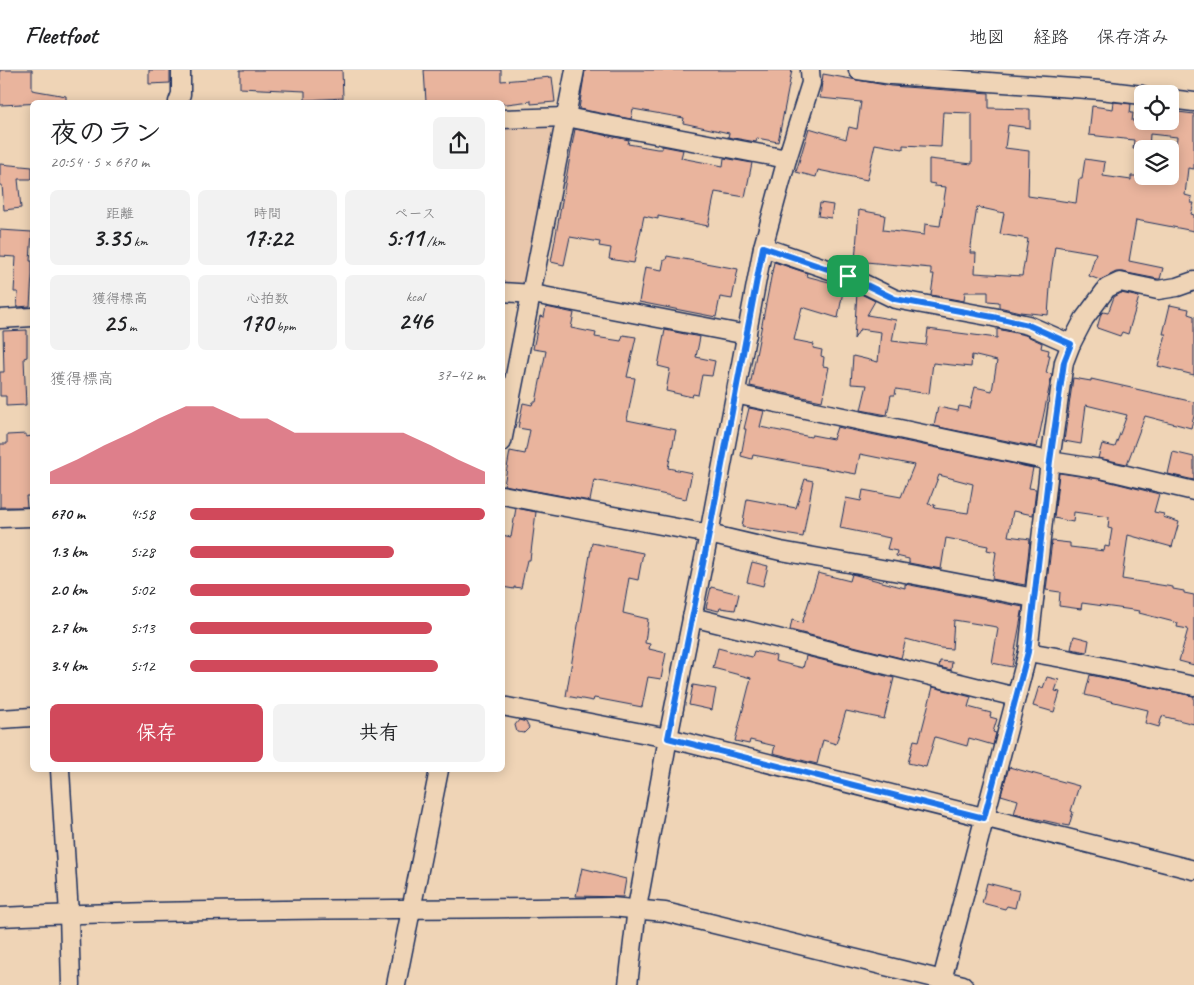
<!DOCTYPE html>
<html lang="ja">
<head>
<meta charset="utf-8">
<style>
	:root { --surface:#fff; --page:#f2f2f2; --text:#202124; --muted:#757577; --line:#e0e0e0; --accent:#d1495b }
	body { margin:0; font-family:Caveat,"Klee One",sans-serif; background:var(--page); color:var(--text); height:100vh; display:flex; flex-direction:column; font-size:19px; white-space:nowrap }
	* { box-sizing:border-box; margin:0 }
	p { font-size:16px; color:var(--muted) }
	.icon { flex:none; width:28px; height:28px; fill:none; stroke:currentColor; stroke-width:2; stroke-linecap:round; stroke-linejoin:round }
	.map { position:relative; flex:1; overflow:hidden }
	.details { position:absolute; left:30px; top:30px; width:475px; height:672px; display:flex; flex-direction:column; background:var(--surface); border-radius:8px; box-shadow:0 2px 12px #0003 }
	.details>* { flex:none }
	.buttons { position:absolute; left:1134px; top:15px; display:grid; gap:10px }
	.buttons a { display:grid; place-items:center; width:45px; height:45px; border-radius:8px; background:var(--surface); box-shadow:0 2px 12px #0003; font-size:25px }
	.pin { position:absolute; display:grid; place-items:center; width:42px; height:42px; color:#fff; margin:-21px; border-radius:10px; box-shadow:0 2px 8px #0006 }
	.round { display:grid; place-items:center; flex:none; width:52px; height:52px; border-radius:8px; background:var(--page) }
	.overview { display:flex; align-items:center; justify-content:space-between; height:85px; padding:0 20px }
	h1 { font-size:28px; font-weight:700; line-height:38px }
	.metrics { display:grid; grid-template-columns:repeat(3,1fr); gap:8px; height:85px; padding:5px 20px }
	.metrics div { display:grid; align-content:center; border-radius:8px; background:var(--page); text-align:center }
	.metrics b { font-size:25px; font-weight:700 }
	.metrics small { font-size:14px; font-weight:400 }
	.metrics p { font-size:14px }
	.chart { height:140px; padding:10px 20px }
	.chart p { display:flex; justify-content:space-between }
	.chart svg { width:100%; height:90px; margin-top:5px; fill:var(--accent); opacity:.7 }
	.button { display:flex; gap:10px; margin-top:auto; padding:10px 20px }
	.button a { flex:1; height:58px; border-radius:8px; background:var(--accent); color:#fff; font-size:20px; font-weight:700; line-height:58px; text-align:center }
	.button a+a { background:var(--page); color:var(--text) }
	ul { padding:0 20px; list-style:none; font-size:16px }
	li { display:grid; grid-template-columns:80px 60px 1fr; align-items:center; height:38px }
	li i { height:12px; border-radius:6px; background:var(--accent) }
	header { display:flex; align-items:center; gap:30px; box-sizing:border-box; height:70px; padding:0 25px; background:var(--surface); border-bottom:1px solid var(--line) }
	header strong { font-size:24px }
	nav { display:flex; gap:28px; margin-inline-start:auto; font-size:18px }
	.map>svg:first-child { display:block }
</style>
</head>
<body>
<header>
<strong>Fleetfoot</strong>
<nav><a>地図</a><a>経路</a><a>保存済み</a></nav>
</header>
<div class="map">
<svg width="1194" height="915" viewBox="0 0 1194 915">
	<rect width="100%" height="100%" fill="#efd4b6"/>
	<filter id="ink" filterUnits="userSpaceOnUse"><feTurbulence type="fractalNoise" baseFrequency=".02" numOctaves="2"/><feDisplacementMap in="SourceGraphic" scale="10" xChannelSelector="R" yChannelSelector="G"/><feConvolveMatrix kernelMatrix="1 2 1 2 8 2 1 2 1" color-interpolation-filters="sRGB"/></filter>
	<g filter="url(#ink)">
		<!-- built -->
		<polygon fill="#e9c7ac" points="558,54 523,216 503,217 503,57"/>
		<!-- building -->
		<g fill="#e9b49d" stroke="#1b2f5e" fill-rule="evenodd">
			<polygon points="0,0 32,0 32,20 66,26 66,32 0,35"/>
			<polygon points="149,0 170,0 170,13 149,14"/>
			<polygon points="240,0 342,0 343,28 305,30 305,21 240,18"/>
			<polygon points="424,0 501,0 501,11 552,7 555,32 531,34 531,31 507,34 426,32"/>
			<polygon points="585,0 792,0 778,72 757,68 756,72 728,67 729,63 683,53 684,48 633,39 631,49 579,39"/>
			<path d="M823,4L891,16L989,23V38L1030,39V58L1008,55L1005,78L1029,81L1028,126L1076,133L1079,109H1082L1085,89L1105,92L1103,106L1131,110V106H1172L1177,67L1150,64L1149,79H1133L1134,70L1089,65L1092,36L1113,39L1114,32L1131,34L1130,43H1133L1132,51H1170V41L1194,44V99L1188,98L1185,125L1192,127L1191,133H1194L1191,144L1194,145V161L1136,150L1129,191L1163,198L1160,209H1158L1122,202H1116L1100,210L1089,206L1096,183L1055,176L1051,204L1048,245L1020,242L999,237V232L988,231V222H965L964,231L931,225L934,204H931V198L855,191L859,140L885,145L883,160L924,165L925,154L940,156L946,117L934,116L935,114L929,113V89L972,94V43L943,42L941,77L903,75V79L875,74L867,110L818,100L816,107L796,102L809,58L846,69L849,57L857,59L861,32L820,28ZM977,137L1004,143L1000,164L1028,169L1022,206L975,203L976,183H970Z"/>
			<polygon points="575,59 629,70 628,74 657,79 662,79 662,76 683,80 681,88 723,96 724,88 752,93 745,127 715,122 708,156 658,146 658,149 644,146 634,193 609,189 611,178 599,176 600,172 570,167 564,195 551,192"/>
			<polygon points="0,94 32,97 32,109 18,109 21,138 4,140 2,115 0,115"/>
			<polygon points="820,133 833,135 831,148 818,146"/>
			<polygon points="0,160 32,162 30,191 32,191 32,205 30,236 17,237 18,222 14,222 16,187 0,186"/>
			<polygon points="667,186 738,199 732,229 720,227 716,247 639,232 645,197 662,200 664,190 666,190"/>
			<polygon points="774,192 807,203 806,206 844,216 838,248 802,237 794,270 814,274 813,278 822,280 821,286 824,287 823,296 829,297 822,331 750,316"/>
			<polygon points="857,222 875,231 867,245 896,250 892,271 926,275 928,259 997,268 997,259 1025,265 1042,273 1041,278 1049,280 1048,285 1050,285 1046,303 1052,304 1037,377 934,356 938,337 958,341 959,336 970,338 975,317 992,321 997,291 972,285 971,297 933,293 929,324 896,319 895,325 891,325 887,345 861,340 867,315 851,314 853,286 878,292 881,262 860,259 854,269"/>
			<polygon points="1121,223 1139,227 1128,264 1122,262 1120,266 1097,258 1101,244 1103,242 1108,243 1114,227"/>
			<polygon points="1170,235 1189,239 1188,244 1194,246 1194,305 1158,296 1166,264 1163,264"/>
			<polygon points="546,237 574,243 571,258 596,263 595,267 621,271 623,265 636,267 627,307 635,308 627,350 676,360 668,398 692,403 686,429 594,410 590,431 504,415 510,381 525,384 530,360 518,358 523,333 532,335 533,332 536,332 546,281 533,279 540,246 544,247"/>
			<polygon points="27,260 27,287 24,288 26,335 6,336 6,326 0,326 0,302 4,302 3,261"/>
			<polygon points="665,260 700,267 696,287 715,291 712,306 702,305 698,325 693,324 692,327 666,321 670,299 658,296"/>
			<polygon points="1073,308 1091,311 1091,309 1194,332 1194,346 1191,358 1145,346 1127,394 1098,388 1102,374 1115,377 1127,345 1086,335 1081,374 1064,371"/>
			<path d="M749,338L764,341L760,357L811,367L812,365L833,369L837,357L1033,398L1029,418L1036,419L1033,445L1013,441L1008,466L1030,469L1025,515L992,509L996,482L987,480L988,476L946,468L941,499L909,493V489L896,486L897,481L887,479L890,468L840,458L846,428L861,431L863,420L901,427L914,395L860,384L856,404L753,385L752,389L741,386L746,359H744ZM939,405L973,414L968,443L934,438L935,435L928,434Z"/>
			<polygon points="26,364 26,367 32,366 32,426 26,426 27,437 0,437 0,374 7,374 7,365"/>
			<polygon points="1173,382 1194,387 1194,410 1168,404"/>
			<polygon points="1059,403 1099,409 1159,424 1154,442 1164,444 1163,447 1179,452 1172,477 1128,465 1122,509 1173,517 1173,519 1184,521 1184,523 1194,525 1194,595 1179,591 1188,559 1177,557 1178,553 1139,543 1140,541 1082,533 1081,539 1059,536 1060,522 1046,520 1052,471 1070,473 1070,477 1104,481 1105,476 1109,477 1112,459 1108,458 1109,447 1074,442 1073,452 1054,448"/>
			<polygon points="805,409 813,411 803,467 742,457 747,429 796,438"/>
			<polygon points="516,438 536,442 530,490 527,490 521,518 514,517 514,519 502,517 502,465 511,467"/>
			<polygon points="592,473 643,483 638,510 629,508 623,543 648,549 645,573 650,574 649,579 666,583 661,609 648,607 642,637 600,629 594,628 593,631 566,626"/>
			<polygon points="752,492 768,496 763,516 747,512"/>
			<polygon points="818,503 850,511 852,504 905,518 905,514 1023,537 1012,597 992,593 998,559 997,557 954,550 952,579 940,578 906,569 901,588 790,560 792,550 802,553"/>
			<polygon points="711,517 739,524 735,540 720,538 719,541 706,538"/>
			<polygon points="1074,566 1089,570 1087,582 1071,579"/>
			<polygon points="718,578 752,587 754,581 776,586 775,591 803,598 806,586 894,608 884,649 846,641 836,674 823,670 817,694 773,683 775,676 750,670 749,674 735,671 751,608 713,598"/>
			<polygon points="940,591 952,592 951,600 939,597"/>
			<polygon points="1090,605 1194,626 1194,654 1162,646 1159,657 1145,653 1148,640 1085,625"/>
			<polygon points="1047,607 1059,610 1055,621 1060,622 1054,642 1033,636 1039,616 1043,618"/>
			<polygon points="693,615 716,619 712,640 689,635"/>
			<polygon points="933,617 971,627 968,637 991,643 990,647 997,649 993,662 996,663 993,675 969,668 967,676 935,667 926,697 908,693 914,670 919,671"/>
			<polygon points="519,650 526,652 529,658 524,663 517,662 515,655"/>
			<polygon points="1009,697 1079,716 1071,741 1073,742 1069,756 1014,744 1018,730 1001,725"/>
			<polygon points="582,798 626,809 623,827 576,826"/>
			<polygon points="987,813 1019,821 1015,838 1007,836 1005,839 982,833"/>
		</g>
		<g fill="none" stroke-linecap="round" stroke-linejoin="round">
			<defs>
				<g id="minor">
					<polyline points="858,0 892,5 1101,20 1142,25"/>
					<polyline points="1170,29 1194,32"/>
					<polyline points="178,32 181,24 181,0"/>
					<polyline points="502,49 566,47 787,89"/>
					<polyline points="763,177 848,206 895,229 993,247 1028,255 1071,274"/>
					<polyline points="502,222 533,224 747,265"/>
					<polyline points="0,249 32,247"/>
					<polyline points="735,324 1050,391 1101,399 1194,421"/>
					<polyline points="502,372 575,0"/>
					<polyline points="502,425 709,464 781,481 910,504 1034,528"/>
					<polyline points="0,448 32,447"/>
					<polyline points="692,547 1016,627"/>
					<polyline points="1028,582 1062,588 1194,616"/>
					<polyline points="502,636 668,668 1194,800"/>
					<polyline points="0,649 32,647"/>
					<polyline points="60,700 69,844 71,915"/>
					<path d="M0,847C203,838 408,840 611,837L665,842L963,915"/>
					<polyline points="942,910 1028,582 1050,391 1064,292 1071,274 1084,249 1107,218 1120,212 1158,220 1177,217 1194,211"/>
					<polyline points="396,915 439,700"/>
					<polyline points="628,915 637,838 668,668 709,464 763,177 787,89 811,13 810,0"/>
				</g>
			</defs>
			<!-- minor casing -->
			<use href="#minor" stroke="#1b2f5e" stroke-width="21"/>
			<!-- minor -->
			<use href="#minor" stroke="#efd4b6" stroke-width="18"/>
		</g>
	</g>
	<g fill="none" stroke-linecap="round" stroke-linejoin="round" filter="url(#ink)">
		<defs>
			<polygon id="route" points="763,177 848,206 895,229 993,247 1028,255 1071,274 1064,292 1050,391 1028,582 984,748 668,668 709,464"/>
		</defs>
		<!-- route casing -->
		<use href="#route" stroke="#fff" stroke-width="10"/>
		<!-- route -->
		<use href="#route" stroke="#1a73e8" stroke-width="6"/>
	</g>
</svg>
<div class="buttons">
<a><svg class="icon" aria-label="locate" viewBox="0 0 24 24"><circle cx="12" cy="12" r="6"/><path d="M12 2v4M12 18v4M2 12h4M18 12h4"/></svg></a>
<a><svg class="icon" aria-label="layers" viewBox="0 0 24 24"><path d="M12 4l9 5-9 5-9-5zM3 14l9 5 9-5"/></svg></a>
</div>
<div class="pin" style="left:848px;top:206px;background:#1e9e55"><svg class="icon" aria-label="arrive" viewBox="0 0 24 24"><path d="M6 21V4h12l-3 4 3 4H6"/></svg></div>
<section class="details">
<div class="overview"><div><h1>夜のラン</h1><p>20:54 · 5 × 670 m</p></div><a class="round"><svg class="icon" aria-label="share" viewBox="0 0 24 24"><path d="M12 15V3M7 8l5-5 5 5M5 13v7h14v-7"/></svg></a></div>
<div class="metrics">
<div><p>距離</p><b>3.35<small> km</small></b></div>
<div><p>時間</p><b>17:22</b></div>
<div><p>ペース</p><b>5:11<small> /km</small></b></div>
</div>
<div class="metrics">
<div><p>獲得標高</p><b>25<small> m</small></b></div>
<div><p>心拍数</p><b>170<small> bpm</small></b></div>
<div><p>kcal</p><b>246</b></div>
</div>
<div class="chart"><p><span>獲得標高</span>37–42 m</p>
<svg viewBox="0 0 160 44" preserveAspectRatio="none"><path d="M0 44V38L10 32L20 25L30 19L40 12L50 6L60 6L70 12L80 12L90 19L100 19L110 19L120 19L130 19L140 25L150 32L160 38V44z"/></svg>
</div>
<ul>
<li><b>670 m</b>4:58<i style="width:100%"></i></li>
<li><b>1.3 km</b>5:28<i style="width:69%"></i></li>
<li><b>2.0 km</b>5:02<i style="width:95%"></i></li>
<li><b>2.7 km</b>5:13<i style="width:82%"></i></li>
<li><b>3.4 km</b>5:12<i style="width:84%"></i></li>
</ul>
<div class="button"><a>保存</a><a>共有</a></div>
</section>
</div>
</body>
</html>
